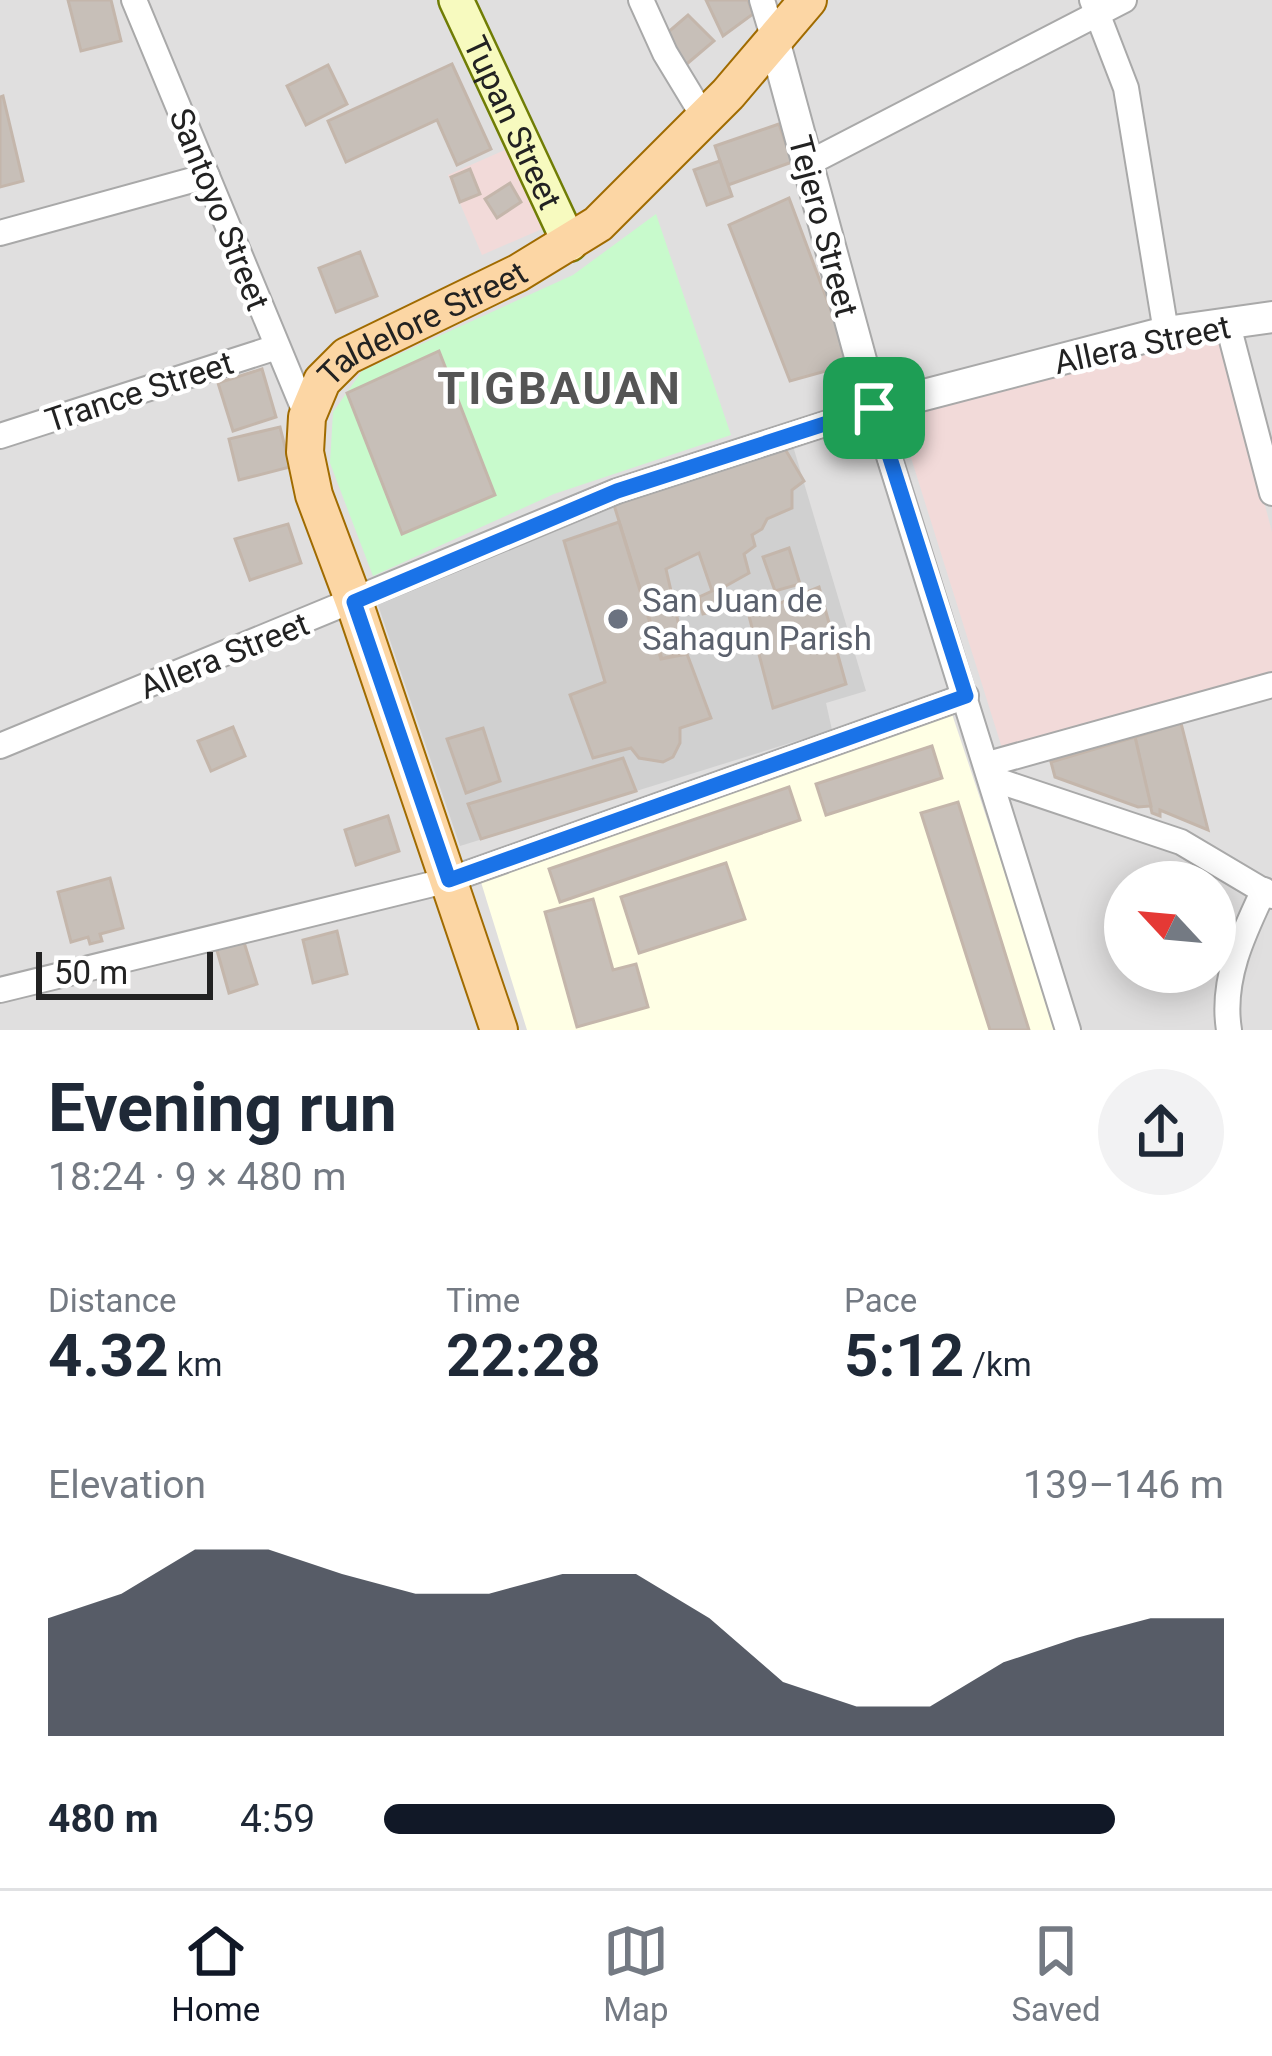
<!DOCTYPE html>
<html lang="en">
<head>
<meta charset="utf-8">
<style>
	:root { --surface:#fff; --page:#f2f2f3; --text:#1f2937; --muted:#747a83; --line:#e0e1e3; --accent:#111827 }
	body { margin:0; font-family:Roboto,sans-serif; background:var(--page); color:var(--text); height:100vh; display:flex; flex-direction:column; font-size:45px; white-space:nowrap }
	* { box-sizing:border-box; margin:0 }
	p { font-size:39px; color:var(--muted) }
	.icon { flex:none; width:66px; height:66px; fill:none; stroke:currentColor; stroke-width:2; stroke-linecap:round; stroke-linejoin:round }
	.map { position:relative; height:1030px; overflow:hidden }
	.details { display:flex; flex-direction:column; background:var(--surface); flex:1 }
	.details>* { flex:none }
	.needle { width:78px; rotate:296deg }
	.controls { position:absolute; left:1104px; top:861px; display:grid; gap:24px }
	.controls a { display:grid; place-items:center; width:132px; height:132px; border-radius:50%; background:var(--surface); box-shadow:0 6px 30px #0003; font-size:60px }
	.scale { position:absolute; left:36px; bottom:30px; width:177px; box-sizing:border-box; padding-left:12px; border:6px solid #222; border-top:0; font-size:33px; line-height:42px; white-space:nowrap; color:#222; -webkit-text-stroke:9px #fff; paint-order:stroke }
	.pin { position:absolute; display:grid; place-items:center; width:102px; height:102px; color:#fff; margin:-51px; border-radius:24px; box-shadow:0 6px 18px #0006 }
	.round { display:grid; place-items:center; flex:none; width:126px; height:126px; border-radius:63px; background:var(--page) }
	.overview { display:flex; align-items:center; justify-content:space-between; height:204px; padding:0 48px }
	h1 { font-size:66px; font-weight:700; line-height:90px }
	.metrics { display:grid; grid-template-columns:repeat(3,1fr); gap:18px; height:204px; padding:12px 48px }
	.metrics div { display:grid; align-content:center }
	.metrics b { font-size:60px; font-weight:700 }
	.metrics small { font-size:33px; font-weight:400 }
	.metrics p { font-size:33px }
	.chart { height:336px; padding:24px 48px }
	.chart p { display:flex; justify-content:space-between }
	.chart svg { width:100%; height:216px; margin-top:12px; fill:var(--accent); opacity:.7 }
	ul { padding:0 48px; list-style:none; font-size:39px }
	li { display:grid; grid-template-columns:192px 144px 1fr; align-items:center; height:90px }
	li i { height:30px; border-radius:15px; background:var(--accent) }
	.dock { display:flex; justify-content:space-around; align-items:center; height:168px; border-top:3px solid var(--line); background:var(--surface); font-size:33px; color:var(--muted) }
	.dock a { display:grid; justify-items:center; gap:6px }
	.dock .on { color:var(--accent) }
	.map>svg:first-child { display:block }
</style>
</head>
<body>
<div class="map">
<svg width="1272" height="1030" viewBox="0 0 1272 1030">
	<rect width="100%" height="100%" fill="#f2efe9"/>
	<!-- residential -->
	<path fill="#e0dfdf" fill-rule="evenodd" d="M0,0H1272V1030H0ZM1125,882H1215V972H1125Z"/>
	<!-- commercial -->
	<g fill="#f2dad9">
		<polygon points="507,149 542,229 482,255 448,175"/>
		<polygon points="1220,335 1272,532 1272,672 1002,748 897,413"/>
	</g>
	<!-- education -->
	<polygon fill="#ffffe5" points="952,714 1057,1030 527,1030 480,879"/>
	<!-- religious -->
	<polygon fill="#d0d0d0" points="793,446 866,691 826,703 832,730 460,846 378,605 483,555 614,505"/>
	<!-- park -->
	<polygon fill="#c8facc" points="656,214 731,435 554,494 373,576 330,463 333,412 362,371 573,275"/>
	<!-- building -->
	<g fill="#c7bfb8" stroke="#c4b6ab" stroke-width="3">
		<polygon points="68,0 111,0 121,41 81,51"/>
		<polygon points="706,0 748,0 753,14 723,36"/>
		<polygon points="688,15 714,41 682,68 659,40"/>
		<polygon points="452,64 491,149 457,165 437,120 346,162 328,121"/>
		<polygon points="328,65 347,104 306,125 287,86"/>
		<polygon points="3,96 23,181 0,187 0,97"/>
		<polygon points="779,124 792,162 728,185 715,146"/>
		<polygon points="720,161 732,196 707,205 694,170"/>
		<polygon points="470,169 480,194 460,202 451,177"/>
		<polygon points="510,183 521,202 497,218 485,199"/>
		<polygon points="789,198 851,364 790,381 729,225"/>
		<polygon points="360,252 377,296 336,312 319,268"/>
		<polygon points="439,351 495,495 402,534 347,393"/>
		<polygon points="262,369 276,417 233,431 218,383"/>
		<polygon points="280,427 290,467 239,480 229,439"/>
		<polygon points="785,449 804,481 792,490 792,508 767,519 762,529 752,535 755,546 744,554 749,573 724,587 726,608 703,614 699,597 712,591 699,553 666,569 685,652 662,659 614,505"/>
		<polygon points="619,522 661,659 687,654 711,718 680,728 680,743 673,757 663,762 639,758 631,748 593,758 570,695 605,682 564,541"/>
		<polygon points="288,524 301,563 250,580 235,539"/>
		<polygon points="789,548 800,584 775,591 763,557"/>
		<polygon points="819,587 846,684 773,708 749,616"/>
		<polygon points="1181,723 1208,830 1160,810 1160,816 1152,813 1135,737"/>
		<polygon points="233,727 245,756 211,771 198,741"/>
		<polygon points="483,728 500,781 466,793 447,739"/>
		<polygon points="1135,737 1151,806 1138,807 1055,777 1051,762"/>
		<polygon points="932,746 942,778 826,815 816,784"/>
		<polygon points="623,758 636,791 481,839 468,804"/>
		<polygon points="789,787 800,820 560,902 549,869"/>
		<polygon points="958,802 1029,1030 990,1030 921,813"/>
		<polygon points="388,816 399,851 356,865 345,830"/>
		<polygon points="726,863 745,919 639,953 621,897"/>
		<polygon points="110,878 123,928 100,934 102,941 90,944 88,937 71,942 58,892"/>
		<polygon points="593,899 613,970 636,964 648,1007 577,1027 545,912"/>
		<polygon points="337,931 347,974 313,983 303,940"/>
		<polygon points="243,939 257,984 229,993 216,947"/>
	</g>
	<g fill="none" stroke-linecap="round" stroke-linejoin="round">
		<defs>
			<g id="minor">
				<polyline points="134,0 307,417"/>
				<polyline points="641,0 665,53 705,119"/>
				<polyline points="762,0 774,40"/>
				<polyline points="1092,0 1126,88 1166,332"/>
				<polyline points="807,164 1124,0"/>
				<polyline points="0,233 207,176"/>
				<polyline points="1228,325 1272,493"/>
				<polyline points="0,436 277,347"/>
				<polyline points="0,746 617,491 874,408 1068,1030"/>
				<polyline points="988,764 1272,685"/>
				<polyline points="993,779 1181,842 1272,896"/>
				<polyline points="0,990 449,880 966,696"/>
				<path d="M1229,1030C1221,980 1243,934 1264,890"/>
			</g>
			<polyline id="tertiary" points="774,40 874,408 1166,332 1272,317"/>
			<g id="secondary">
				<path id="s1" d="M456,0L570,244"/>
			</g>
			<g id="primary">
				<path id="s2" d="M499,1030L354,602L314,495L305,452L307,417L322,381L347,356L518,273L598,224L728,94L808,0"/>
			</g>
		</defs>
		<!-- minor casing -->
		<use href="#minor" stroke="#a9a9a9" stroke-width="28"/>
		<!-- tertiary casing -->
		<use href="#tertiary" stroke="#a9a9a9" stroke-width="34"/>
		<!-- secondary casing -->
		<use href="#secondary" stroke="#707d05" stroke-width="38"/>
		<!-- primary casing -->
		<use href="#primary" stroke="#a06b00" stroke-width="40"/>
		<!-- minor -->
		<use href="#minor" stroke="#fff" stroke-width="24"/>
		<!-- tertiary -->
		<use href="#tertiary" stroke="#fff" stroke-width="30"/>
		<!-- secondary -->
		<use href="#secondary" stroke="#f7fabf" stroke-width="33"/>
		<!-- primary -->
		<use href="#primary" stroke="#fcd6a4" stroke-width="36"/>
	</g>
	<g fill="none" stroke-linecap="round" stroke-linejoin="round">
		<defs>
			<polygon id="route" points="874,408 966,696 449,880 354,602 617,491"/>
		</defs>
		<!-- route casing -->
		<use href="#route" stroke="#fff" stroke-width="24"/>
		<!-- route -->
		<use href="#route" stroke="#1a73e8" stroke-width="15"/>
	</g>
	<!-- markers -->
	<circle fill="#6b7280" stroke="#fff" stroke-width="4.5" cx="618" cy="619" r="12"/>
	<g text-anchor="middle" stroke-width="9" stroke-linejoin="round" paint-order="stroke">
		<!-- street labels -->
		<g font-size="33" fill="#222" stroke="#fff">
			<text dy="12" stroke="none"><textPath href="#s1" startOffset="135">Tupan Street</textPath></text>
			<text transform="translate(220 209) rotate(68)" y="12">Santoyo Street</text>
			<text transform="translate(824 226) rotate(75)" y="12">Tejero Street</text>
			<text dy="12" stroke="none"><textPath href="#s2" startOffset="801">Taldelore Street</textPath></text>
			<text transform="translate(1142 344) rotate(-12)" y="12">Allera Street</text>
			<text transform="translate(139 391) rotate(-18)" y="12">Trance Street</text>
			<text transform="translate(224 655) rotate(-22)" y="12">Allera Street</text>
		</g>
		<!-- worship labels -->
		<g font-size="33" fill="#5b616d" stroke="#fff" text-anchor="start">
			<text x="642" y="612">San Juan de<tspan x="642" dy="38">Sahagun Parish</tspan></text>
		</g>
		<!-- district labels -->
		<g font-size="45" font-weight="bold" letter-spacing="3" fill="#555" stroke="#fff">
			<text x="560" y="404">TIGBAUAN</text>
		</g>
	</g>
</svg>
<div class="controls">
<a><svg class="needle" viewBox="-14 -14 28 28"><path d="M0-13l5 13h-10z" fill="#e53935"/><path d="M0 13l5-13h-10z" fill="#747a83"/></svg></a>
</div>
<div class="scale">50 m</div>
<div class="pin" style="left:874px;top:408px;background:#1e9e55"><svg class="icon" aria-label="arrive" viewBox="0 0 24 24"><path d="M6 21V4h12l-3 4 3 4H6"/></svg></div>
</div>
<section class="details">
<div class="overview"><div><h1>Evening run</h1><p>18:24 · 9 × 480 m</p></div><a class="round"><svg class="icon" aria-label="share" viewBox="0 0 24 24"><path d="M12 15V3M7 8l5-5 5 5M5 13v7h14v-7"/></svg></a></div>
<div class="metrics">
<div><p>Distance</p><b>4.32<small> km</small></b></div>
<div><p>Time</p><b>22:28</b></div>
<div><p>Pace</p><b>5:12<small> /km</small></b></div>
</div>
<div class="chart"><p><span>Elevation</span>139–146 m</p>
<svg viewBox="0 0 160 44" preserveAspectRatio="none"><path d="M0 44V20L10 15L20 6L30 6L40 11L50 15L60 15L70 11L80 11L90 20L100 33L110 38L120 38L130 29L140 24L150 20L160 20V44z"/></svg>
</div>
<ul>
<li><b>480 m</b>4:59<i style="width:87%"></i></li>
</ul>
</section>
<nav class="dock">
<a class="on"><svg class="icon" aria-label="home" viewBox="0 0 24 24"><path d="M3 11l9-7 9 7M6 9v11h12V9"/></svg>Home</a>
<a><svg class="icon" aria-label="map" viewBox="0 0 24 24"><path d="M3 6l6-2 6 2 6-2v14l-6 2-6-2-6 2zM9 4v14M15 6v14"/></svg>Map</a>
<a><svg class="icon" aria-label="saved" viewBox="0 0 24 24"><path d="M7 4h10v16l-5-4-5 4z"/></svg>Saved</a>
</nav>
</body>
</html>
